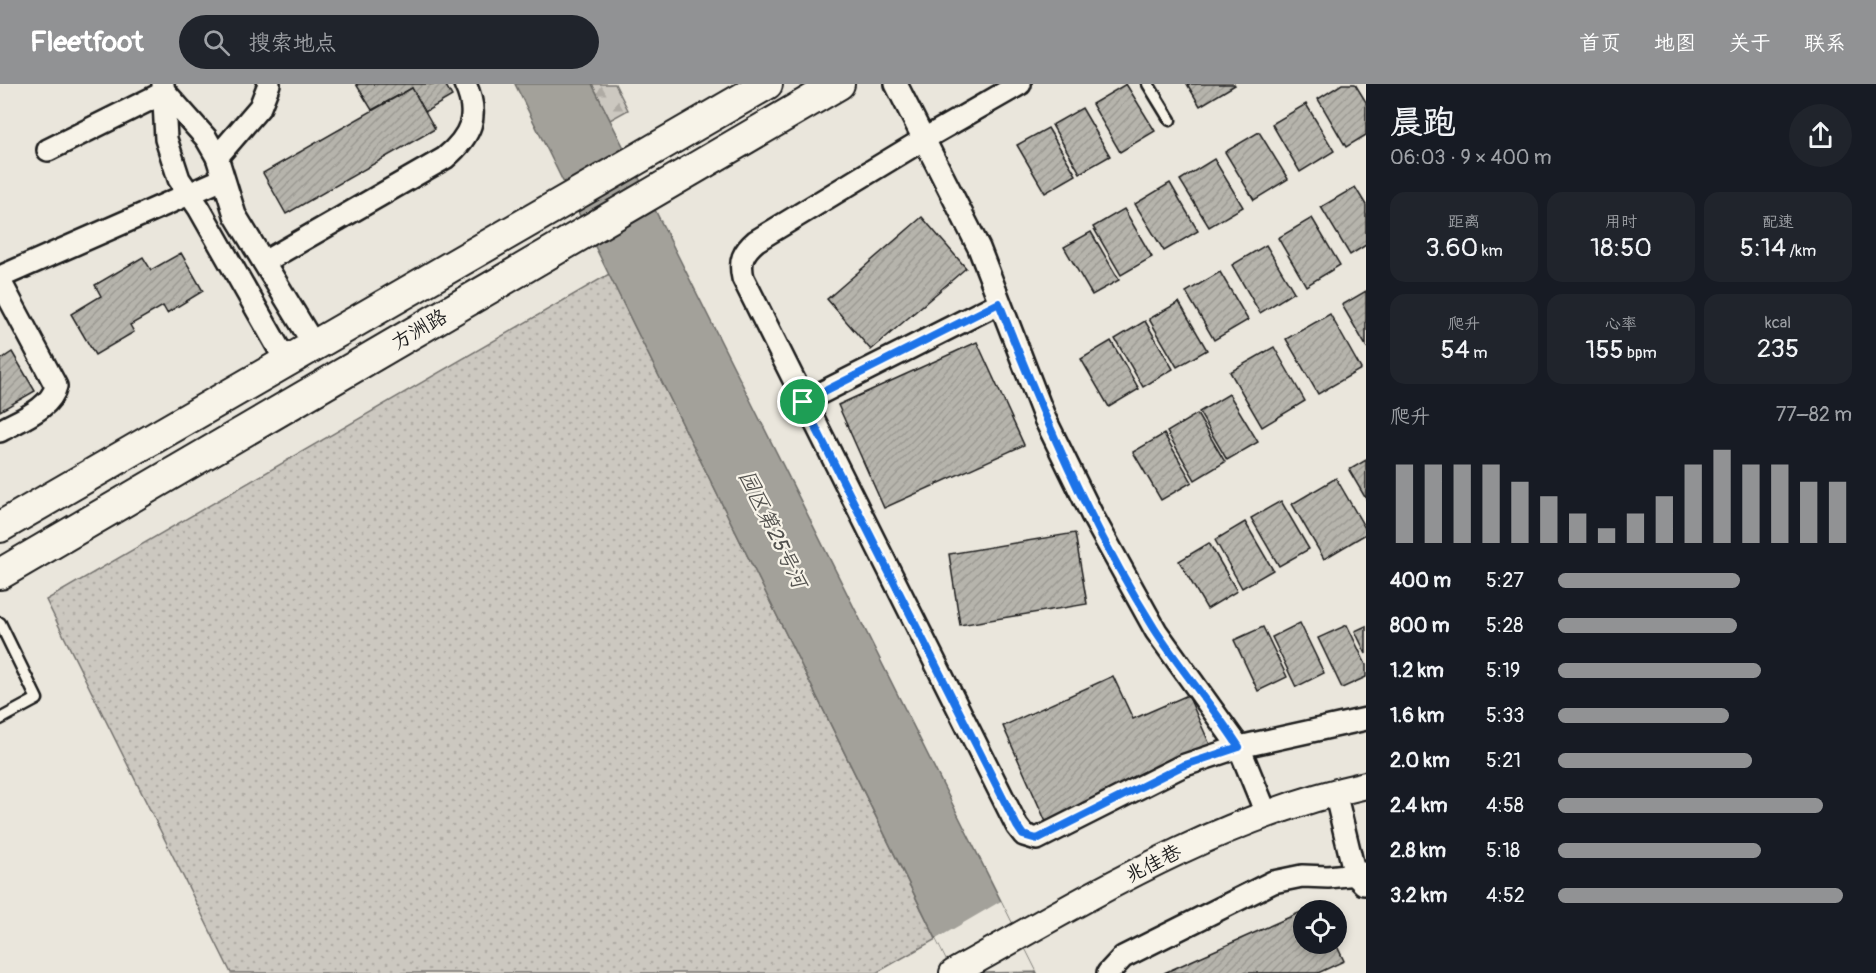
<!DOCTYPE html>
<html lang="zh">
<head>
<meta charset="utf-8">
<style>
	:root { --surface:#171b24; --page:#20242c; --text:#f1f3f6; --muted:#9ea1a6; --accent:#919294 }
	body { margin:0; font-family:Pangolin,"LXGW WenKai TC",sans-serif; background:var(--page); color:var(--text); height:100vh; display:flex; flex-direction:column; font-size:22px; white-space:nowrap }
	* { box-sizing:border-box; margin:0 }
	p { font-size:20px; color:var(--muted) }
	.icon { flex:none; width:33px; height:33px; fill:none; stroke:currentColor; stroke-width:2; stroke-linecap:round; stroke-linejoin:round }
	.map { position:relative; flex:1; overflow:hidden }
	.panel { display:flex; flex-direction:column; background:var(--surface); width:510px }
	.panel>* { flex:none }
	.controls { position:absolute; left:1293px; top:816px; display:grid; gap:12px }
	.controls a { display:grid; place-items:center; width:54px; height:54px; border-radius:50%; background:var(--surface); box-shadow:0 3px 9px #0003; font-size:30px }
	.pin { position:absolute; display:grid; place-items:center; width:51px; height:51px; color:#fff; margin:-26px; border:3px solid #fff; border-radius:50%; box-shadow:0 2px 6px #0007 }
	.round { display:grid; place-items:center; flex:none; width:63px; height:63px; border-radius:32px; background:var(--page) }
	.head { display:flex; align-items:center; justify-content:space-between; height:102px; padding:0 24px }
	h1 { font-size:33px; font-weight:600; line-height:45px }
	.metrics { display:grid; grid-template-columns:repeat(3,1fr); gap:9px; height:102px; padding:6px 24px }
	.metrics div { display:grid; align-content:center; border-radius:15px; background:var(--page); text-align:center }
	.metrics b { font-size:26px; font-weight:600 }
	.metrics small { font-size:16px; font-weight:400 }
	.metrics p { font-size:16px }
	.chart { height:168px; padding:12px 24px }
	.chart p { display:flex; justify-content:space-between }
	.chart svg { width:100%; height:108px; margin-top:6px; stroke:var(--accent); stroke-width:6 }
	ul { padding:0 24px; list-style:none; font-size:20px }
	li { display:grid; grid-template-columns:96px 72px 1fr; align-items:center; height:45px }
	li i { height:15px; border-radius:8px; background:var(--accent) }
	header { display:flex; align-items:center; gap:36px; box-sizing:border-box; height:84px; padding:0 30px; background:var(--accent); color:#fff }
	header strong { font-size:28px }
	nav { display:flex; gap:33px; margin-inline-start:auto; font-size:21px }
	.search { width:420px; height:54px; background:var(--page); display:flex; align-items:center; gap:15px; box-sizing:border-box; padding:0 21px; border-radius:33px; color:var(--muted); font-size:22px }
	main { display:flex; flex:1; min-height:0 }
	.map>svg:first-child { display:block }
</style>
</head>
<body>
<header>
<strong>Fleetfoot</strong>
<div class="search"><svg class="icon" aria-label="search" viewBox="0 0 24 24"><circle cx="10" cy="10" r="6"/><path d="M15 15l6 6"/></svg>搜索地点</div>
<nav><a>首页</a><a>地图</a><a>关于</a><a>联系</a></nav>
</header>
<main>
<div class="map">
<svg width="1366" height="889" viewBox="0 0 1366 889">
	<defs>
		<pattern id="grass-dots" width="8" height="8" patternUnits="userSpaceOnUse" patternTransform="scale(1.5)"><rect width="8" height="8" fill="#ccc8c0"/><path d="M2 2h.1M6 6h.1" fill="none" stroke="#afaba4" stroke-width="1.8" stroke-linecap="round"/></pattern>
		<pattern id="forest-firs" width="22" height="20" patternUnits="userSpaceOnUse" patternTransform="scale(1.5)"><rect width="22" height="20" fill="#ccc8c0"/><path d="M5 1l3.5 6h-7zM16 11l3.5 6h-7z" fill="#afaba4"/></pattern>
		<pattern id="building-hatch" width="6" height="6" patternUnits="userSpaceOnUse" patternTransform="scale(1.5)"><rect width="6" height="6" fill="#b6b4ac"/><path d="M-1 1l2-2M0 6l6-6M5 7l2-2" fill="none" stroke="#9c9a93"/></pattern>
	</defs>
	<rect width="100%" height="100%" fill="#eae6dc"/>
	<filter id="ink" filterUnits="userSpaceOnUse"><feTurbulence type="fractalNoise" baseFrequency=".0167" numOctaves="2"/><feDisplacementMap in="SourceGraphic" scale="12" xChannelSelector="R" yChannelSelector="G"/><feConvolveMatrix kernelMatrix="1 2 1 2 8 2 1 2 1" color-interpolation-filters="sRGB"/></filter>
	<g filter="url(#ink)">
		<!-- grass -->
		<polygon fill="url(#grass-dots)" stroke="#74726e" stroke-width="1.5" points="609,190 936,855 876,889 231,889 46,516"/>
		<!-- forest -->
		<polygon fill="url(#forest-firs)" stroke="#74726e" stroke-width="1.5" points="592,0 615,0 628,26 610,36"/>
		<!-- water -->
		<polygon fill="#a3a19a" stroke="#6d6c68" stroke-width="1.5" points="515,0 592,0 1037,889 953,889"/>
		<!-- pier -->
		<polygon fill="#eae6dc" points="1001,817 1036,887 953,889 936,855"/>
		<!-- building -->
		<g fill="url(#building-hatch)" stroke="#1c1c1c" stroke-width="1.5">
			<polygon points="356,0 445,0 452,12 425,28 412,4 372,26"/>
			<polygon points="1126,0 1155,47 1120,68 1092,20"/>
			<polygon points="1187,0 1234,0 1235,1 1200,22"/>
			<polygon points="1342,0 1355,0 1366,18 1366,51 1346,63 1318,15"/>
			<polygon points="412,4 435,45 286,130 263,89"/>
			<polygon points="1306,20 1334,67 1300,88 1272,40"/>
			<polygon points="1082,24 1110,72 1080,89 1052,41"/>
			<polygon points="1048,44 1076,91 1045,109 1017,61"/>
			<polygon points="1259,48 1288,95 1254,116 1225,68"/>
			<polygon points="1214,75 1243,123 1209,143 1180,96"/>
			<polygon points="1170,99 1198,147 1164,167 1135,120"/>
			<polygon points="1355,103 1366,121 1366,161 1350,171 1321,123"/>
			<polygon points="1124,125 1152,173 1121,191 1093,143"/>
			<polygon points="922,133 966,184 871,266 827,215"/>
			<polygon points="1312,134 1340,181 1306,202 1278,154"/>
			<polygon points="1091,148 1119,196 1092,211 1064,163"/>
			<polygon points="1266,161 1294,208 1260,229 1232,181"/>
			<polygon points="181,169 203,207 167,229 163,222 130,241 134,248 95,271 71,230 101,212 95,201 143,173 151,186"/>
			<polygon points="1220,188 1248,236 1214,256 1186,208"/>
			<polygon points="1366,207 1366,262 1342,221"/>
			<polygon points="1179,218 1207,266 1177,283 1149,235"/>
			<polygon points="1330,230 1361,285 1318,310 1286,255"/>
			<polygon points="1145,237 1173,285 1143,303 1115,255"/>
			<polygon points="1111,257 1139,305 1109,323 1081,275"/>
			<polygon points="977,258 1024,361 884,424 838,321"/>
			<polygon points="1274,263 1305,317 1262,343 1230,288"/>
			<polygon points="12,268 35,307 0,327 0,276"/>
			<polygon points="1229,310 1258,358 1227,376 1199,328"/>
			<polygon points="1197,330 1225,378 1195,396 1167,348"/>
			<polygon points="1164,350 1192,398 1161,416 1133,368"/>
			<polygon points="1366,376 1366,415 1349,386"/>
			<polygon points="1336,394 1366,446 1366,450 1324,475 1292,420"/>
			<polygon points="1281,417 1309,465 1279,482 1251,434"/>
			<polygon points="1245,438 1273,486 1242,504 1215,456"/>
			<polygon points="1075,449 1087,520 960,541 949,470"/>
			<polygon points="1209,459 1237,507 1207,525 1179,477"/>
			<polygon points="1300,539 1324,589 1296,603 1272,553"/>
			<polygon points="1347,541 1366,581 1366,593 1342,604 1318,554"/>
			<polygon points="1366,542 1366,570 1355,547"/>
			<polygon points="1263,543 1287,593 1258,607 1234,556"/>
			<polygon points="1113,592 1133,635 1188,611 1211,663 1046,738 1003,642"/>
			<polygon points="1319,820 1322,826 1304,826 1304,860 1336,860 1344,877 1318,889 1164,889"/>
		</g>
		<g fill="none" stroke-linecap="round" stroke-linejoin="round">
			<defs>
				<g id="service">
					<polyline points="1148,0 1170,36"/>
					<polyline points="0,539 37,615 0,635"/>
				</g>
				<g id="minor">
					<polyline points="163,0 166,55 179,95 199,124 286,277"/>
					<polyline points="896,0 979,164 1045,335 1093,433 1156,547 1239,663 1266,729"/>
					<path d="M1020,0L924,55L756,157C743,168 739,177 743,194L1017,742L1024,751L1037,755L1182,682L1239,663L1366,635"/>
					<polyline points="165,8 206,54 217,73 235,131 314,261"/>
					<polyline points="48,66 165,8"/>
					<polyline points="217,73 260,23 269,0"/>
					<path d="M264,178L445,74C471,52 480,32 465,0"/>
					<polyline points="0,193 223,95"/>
					<path d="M0,197L56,302C51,325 19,336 0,347"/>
					<polyline points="803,318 999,219"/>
					<polyline points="1335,708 1355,791 1364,800"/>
					<polyline points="1108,889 1123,873 1273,798 1302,792 1328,793 1366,789"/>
				</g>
				<path id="tertiary" d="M953,889C1086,815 1216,734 1366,701"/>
				<g id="secondary">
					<polyline points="0,443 767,0"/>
					<polyline points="0,490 839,0"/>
				</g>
			</defs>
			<!-- service casing -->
			<use href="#service" stroke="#1c1c1c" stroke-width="15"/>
			<!-- minor casing -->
			<use href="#minor" stroke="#1c1c1c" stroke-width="26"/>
			<!-- tertiary casing -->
			<use href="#tertiary" stroke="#1c1c1c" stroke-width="30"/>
			<!-- secondary casing -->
			<use href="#secondary" stroke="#1c1c1c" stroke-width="34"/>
			<!-- service -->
			<use href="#service" stroke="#f7f3e8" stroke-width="10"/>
			<!-- minor -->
			<use href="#minor" stroke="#f7f3e8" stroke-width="21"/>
			<!-- tertiary -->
			<use href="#tertiary" stroke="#f7f3e8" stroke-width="26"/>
			<!-- secondary -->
			<use href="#secondary" stroke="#f7f3e8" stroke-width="30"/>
		</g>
	</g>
	<g fill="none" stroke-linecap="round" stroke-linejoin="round" filter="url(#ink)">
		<defs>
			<path id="route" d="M999,219C1043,331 1090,442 1154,544C1180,585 1213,622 1239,663L1182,682L1037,755L1023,751L1017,742L803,318Z"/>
		</defs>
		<!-- route casing -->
		<use href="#route" stroke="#fff" stroke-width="12"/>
		<!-- route -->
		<use href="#route" stroke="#1a73e8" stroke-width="8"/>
	</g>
	<g text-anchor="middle" stroke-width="4.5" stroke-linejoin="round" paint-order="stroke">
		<!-- street labels -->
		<g font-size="20" fill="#1c1c1c" stroke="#f7f3e8">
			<text transform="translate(419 245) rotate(-30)" y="7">方洲路</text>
			<text transform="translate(1153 779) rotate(-27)" y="7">兆佳巷</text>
		</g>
		<!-- water labels -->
		<g font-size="21" font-style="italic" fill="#52514e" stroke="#f7f3e8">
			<text transform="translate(773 445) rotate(64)" y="7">园区第25号河</text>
		</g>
	</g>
</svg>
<div class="controls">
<a><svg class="icon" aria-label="locate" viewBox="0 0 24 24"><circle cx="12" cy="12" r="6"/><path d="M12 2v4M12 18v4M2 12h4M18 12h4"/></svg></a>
</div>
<div class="pin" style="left:803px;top:318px;background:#1e9e55"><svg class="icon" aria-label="arrive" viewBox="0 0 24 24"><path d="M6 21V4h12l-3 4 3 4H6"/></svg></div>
</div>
<section class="panel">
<div class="head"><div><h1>晨跑</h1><p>06:03 · 9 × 400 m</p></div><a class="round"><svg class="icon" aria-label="share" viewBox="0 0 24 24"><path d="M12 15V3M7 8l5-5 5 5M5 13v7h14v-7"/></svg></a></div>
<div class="metrics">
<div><p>距离</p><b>3.60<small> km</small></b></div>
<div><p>用时</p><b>18:50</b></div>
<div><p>配速</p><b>5:14<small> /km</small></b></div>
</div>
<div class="metrics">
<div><p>爬升</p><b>54<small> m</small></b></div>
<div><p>心率</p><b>155<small> bpm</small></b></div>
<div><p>kcal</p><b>235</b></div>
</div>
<div class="chart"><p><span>爬升</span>77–82 m</p>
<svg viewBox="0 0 160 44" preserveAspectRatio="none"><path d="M5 44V12M15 44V12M25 44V12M35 44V12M45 44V19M55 44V25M65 44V32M75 44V38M85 44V32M95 44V25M105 44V12M115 44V6M125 44V12M135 44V12M145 44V19M155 44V19"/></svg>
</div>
<ul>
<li><b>400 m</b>5:27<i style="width:62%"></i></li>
<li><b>800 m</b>5:28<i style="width:61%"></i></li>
<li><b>1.2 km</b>5:19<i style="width:69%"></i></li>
<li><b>1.6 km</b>5:33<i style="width:58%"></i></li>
<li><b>2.0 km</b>5:21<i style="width:66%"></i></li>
<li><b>2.4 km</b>4:58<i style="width:90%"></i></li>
<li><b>2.8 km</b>5:18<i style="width:69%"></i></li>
<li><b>3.2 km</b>4:52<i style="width:97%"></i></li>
</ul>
</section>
</main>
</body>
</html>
